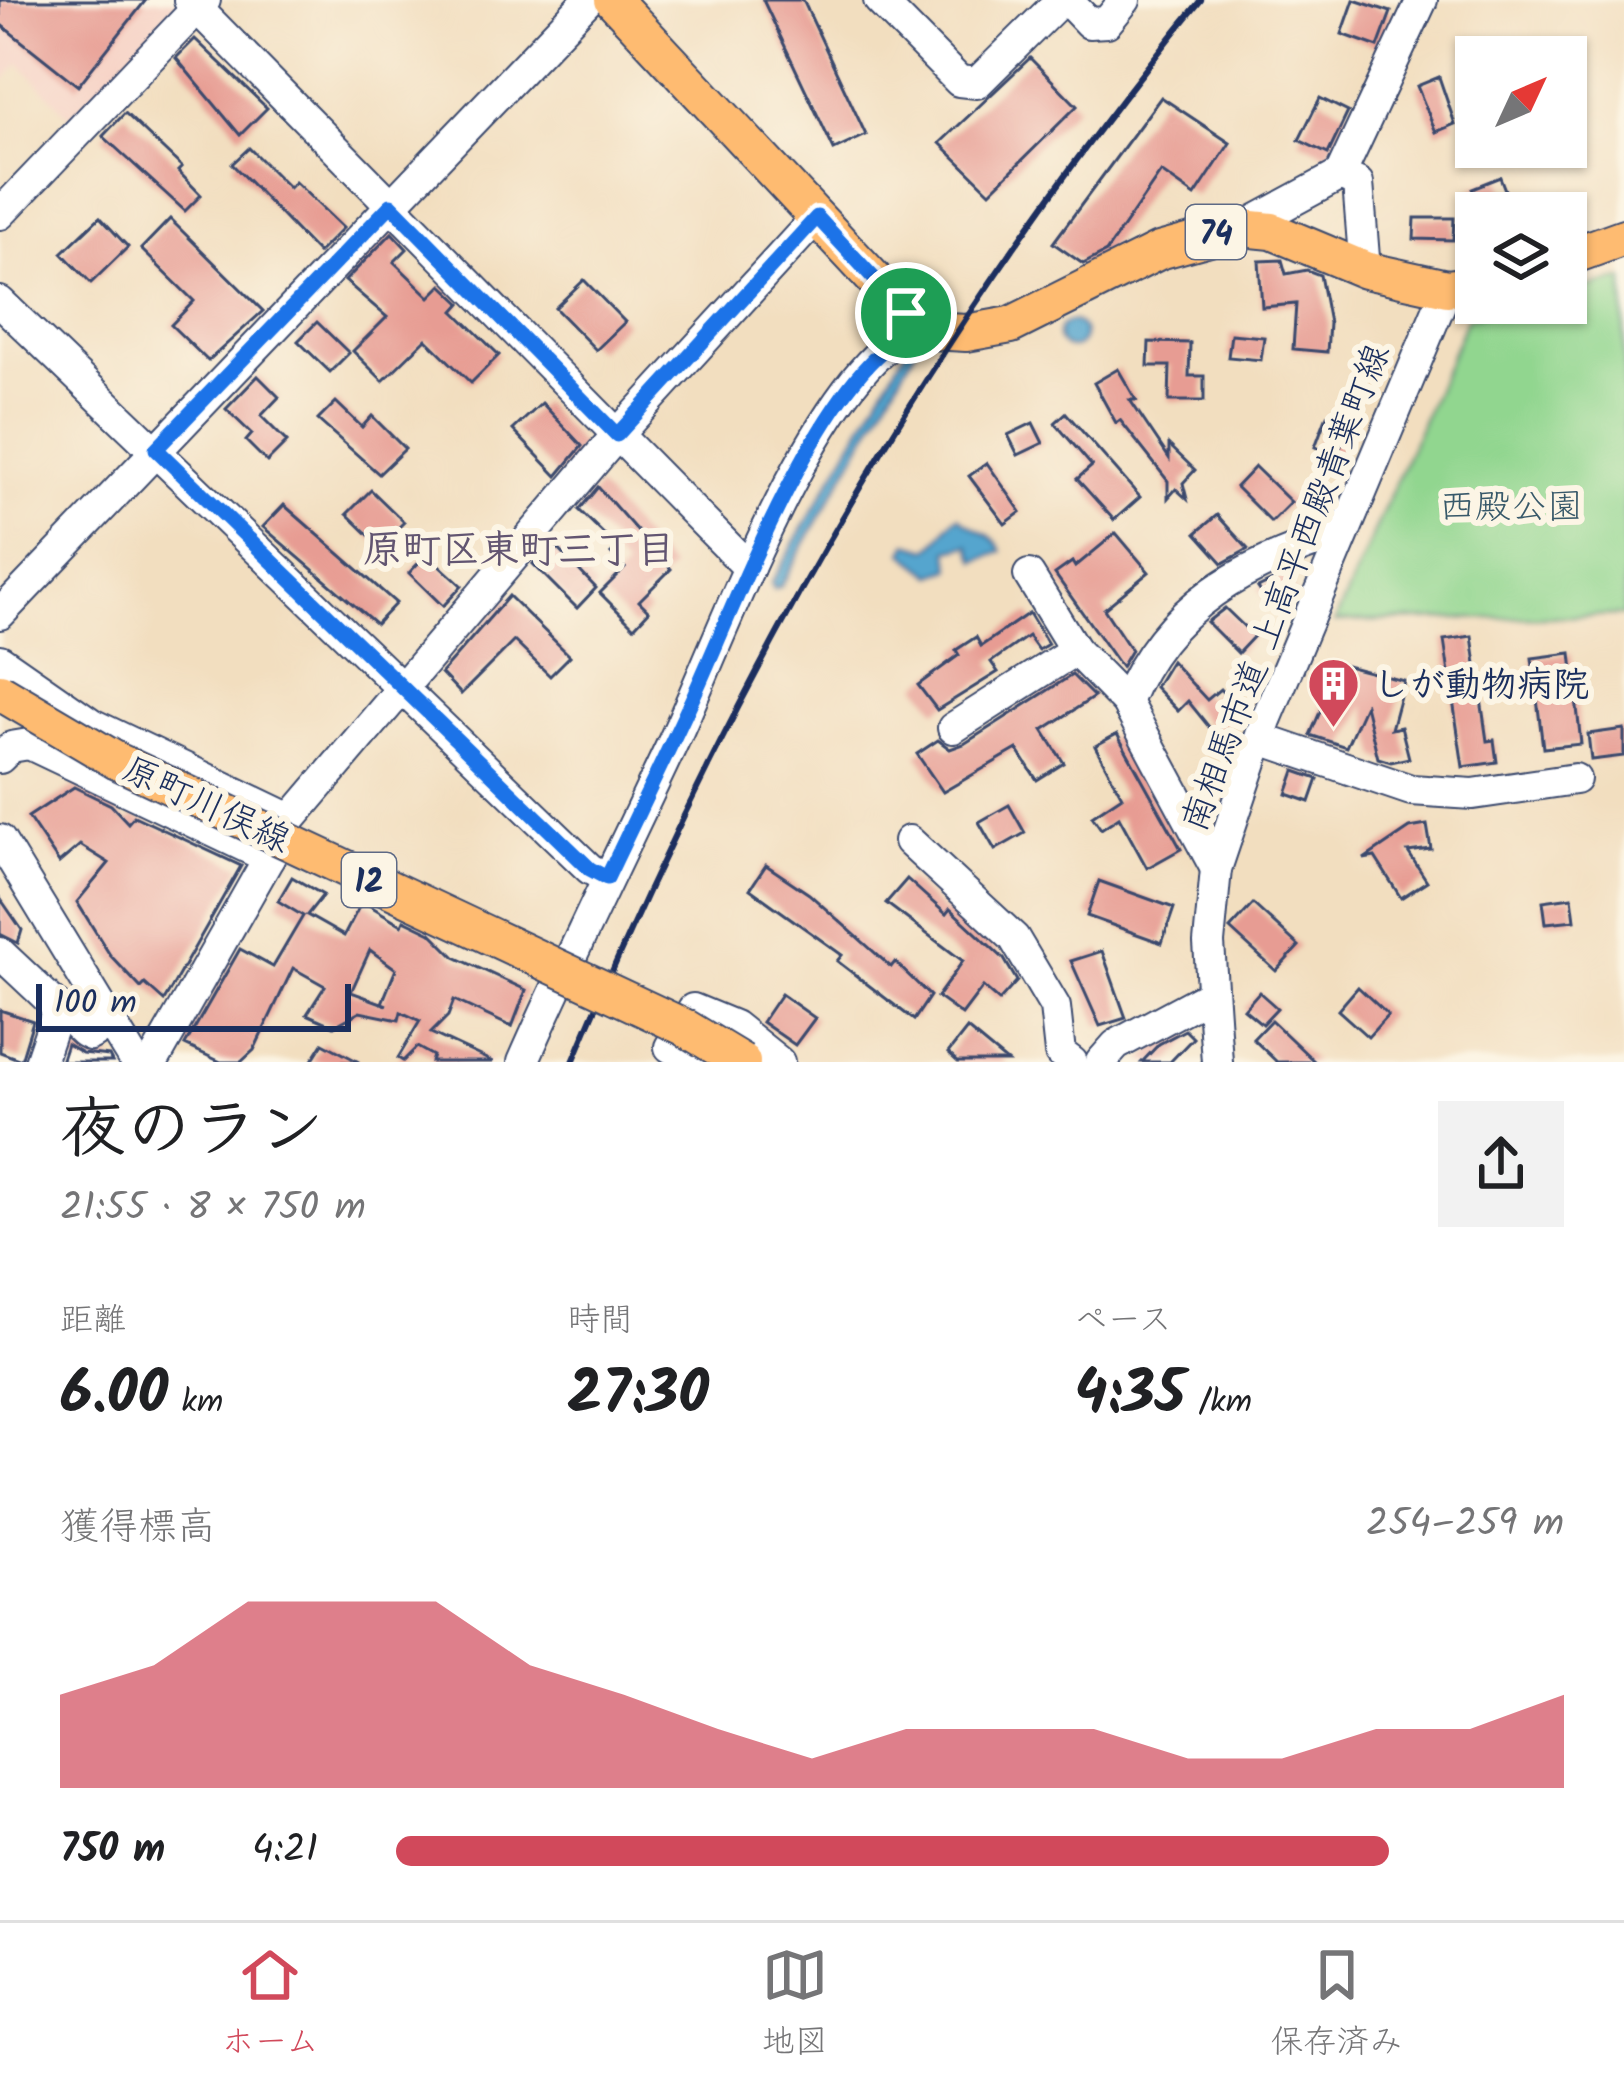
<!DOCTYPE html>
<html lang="ja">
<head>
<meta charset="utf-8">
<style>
	:root { --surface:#fff; --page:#f2f2f2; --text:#202124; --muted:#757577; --line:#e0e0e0; --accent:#d1495b }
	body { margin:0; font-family:Kalam,"Klee One",sans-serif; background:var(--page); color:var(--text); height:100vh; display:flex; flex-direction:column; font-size:45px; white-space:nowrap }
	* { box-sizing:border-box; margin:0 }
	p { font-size:39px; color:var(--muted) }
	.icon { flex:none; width:66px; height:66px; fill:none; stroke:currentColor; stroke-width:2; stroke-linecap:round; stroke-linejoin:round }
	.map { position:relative; height:1062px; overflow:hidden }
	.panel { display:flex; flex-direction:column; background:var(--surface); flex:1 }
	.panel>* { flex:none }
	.needle { width:78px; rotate:46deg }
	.tools { position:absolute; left:1455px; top:36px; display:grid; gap:24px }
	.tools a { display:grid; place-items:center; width:132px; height:132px; border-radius:0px; background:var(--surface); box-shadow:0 3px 9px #0004; font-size:60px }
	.scale { position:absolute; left:36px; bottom:30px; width:315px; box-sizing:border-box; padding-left:12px; border:6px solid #1b2f5e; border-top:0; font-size:33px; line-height:42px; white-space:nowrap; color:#1b2f5e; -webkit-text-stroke:9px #fcf5e5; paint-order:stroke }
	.pin { position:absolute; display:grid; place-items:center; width:102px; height:102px; color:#fff; margin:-51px; border:6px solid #fff; border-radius:50%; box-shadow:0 3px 12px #0007 }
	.round { display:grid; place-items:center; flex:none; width:126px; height:126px; border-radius:0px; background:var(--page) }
	.head { display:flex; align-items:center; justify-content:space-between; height:204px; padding:0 60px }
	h1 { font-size:66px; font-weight:700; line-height:90px }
	.figures { display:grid; grid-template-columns:repeat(3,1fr); gap:18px; height:204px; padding:12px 60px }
	.figures div { display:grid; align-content:center }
	.figures b { font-size:60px; font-weight:700 }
	.figures small { font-size:33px; font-weight:400 }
	.figures p { font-size:33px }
	.chart { height:336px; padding:24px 60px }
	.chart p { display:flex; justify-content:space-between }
	.chart svg { width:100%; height:216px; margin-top:12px; fill:var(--accent); opacity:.7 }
	ul { padding:0 60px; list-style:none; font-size:39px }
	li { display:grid; grid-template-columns:192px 144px 1fr; align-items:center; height:90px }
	li i { height:30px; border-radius:15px; background:var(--accent) }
	.tabs { display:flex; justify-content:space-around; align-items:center; height:168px; border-top:3px solid var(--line); background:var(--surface); font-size:33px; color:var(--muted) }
	.tabs a { display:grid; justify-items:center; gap:6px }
	.tabs .active { color:var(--accent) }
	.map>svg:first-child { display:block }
</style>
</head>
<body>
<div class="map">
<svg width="1624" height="1062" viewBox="0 0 1624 1062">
	<rect width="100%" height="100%" fill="#fcf5e5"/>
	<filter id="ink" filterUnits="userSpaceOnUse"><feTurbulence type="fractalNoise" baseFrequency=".00833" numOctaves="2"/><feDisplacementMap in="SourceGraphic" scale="24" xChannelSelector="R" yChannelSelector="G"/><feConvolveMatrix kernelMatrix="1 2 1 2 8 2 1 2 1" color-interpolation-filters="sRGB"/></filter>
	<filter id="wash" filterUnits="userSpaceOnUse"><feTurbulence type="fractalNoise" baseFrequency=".004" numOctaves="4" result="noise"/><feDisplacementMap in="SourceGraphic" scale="48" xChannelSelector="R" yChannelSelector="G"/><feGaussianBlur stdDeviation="2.7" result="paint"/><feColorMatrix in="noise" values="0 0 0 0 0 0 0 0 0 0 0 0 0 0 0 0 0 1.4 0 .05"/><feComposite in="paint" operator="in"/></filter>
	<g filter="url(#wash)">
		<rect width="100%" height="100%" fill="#f2debf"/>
		<!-- built -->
		<polygon fill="#f6d1c5" points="0,0 180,0 71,118 19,63 0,85"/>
		<!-- green -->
		<polygon fill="#91d68f" stroke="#568276" stroke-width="3" points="1624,279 1624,615 1335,622 1467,318 1528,303 1566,303 1566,293"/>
		<!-- water -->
		<g fill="#54a5ce" stroke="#386a96" stroke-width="3">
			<circle cx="1071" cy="335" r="13"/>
			<polygon points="909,344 916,348 781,586 774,589 771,584"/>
			<path d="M959,516C972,530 996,533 1002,552L976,561L969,545L949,550L951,569L933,575L904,553L908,543L928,549C943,541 943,525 959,516Z"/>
		</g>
		<g id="blocks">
			<!-- building -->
			<g fill="#e79c93" fill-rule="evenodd">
				<polygon points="0,0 146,0 78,86 0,24"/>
				<polygon points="763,0 803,0 866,135 834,150"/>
				<polygon points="1354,0 1391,12 1378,47 1342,34"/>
				<polygon points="195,39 267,108 240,135 176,58"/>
				<polygon points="1030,58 1077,106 990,192 940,143"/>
				<polygon points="1439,77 1455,124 1436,132 1417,86"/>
				<polygon points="1161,97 1230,143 1195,196 1161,172 1106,252 1083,264 1053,243"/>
				<polygon points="1320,98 1348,112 1328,154 1299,140"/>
				<polygon points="125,113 182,167 178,171 201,195 185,211 103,136"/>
				<polygon points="249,148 289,188 295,182 343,228 318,253 232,164"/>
				<polygon points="1500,177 1514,213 1481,213 1472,188"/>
				<polygon points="100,217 128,247 91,283 62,253"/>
				<polygon points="1415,218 1454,218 1453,240 1414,239"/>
				<polygon points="170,219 263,311 208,361 171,325 194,301 141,249"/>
				<polygon points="392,233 407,249 394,262 430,297 442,285 461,303 454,311 499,355 471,383 426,339 383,381 353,351 387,317 345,281"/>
				<polygon points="1259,261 1282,260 1286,274 1307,270 1320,275 1329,323 1327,352 1293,349 1296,304 1262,307"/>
				<polygon points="584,280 625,322 596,350 555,308"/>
				<polygon points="317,322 349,353 330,372 298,341"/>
				<polygon points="1231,334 1264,337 1261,360 1228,357"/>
				<polygon points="1149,342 1190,343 1189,376 1204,376 1204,401 1169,401 1170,366 1148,366"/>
				<polygon points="1118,369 1136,400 1130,400 1169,458 1169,445 1195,470 1183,483 1187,499 1176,489 1168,498 1168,481 1120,420 1116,423 1094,383"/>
				<polygon points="258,376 279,397 261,416 287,442 267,462 246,441 252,434 226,409"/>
				<polygon points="336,402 362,427 372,416 405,449 379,474 318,420"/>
				<polygon points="542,403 582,446 557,476 513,430"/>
				<polygon points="1066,413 1140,497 1114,520 1077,479 1092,466 1055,423"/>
				<polygon points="1327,415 1349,424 1337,456 1315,447"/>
				<polygon points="1033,423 1043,443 1018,455 1008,435"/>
				<polygon points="987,463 1021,512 1005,524 969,476"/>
				<polygon points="1255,467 1291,502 1271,522 1236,487"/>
				<polygon points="598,487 671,569 639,601 649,611 634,627 600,593 625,568 611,554 618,548 579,510"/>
				<polygon points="371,490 404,522 380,546 347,514"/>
				<polygon points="284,505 396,603 376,624 263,527"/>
				<polygon points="1217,515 1248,549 1223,563 1196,533"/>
				<polygon points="1116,533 1149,572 1104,609 1131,650 1121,667 1055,574 1072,562 1075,567"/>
				<polygon points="552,542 596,588 577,608 533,564"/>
				<polygon points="427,554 462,586 443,606 409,573"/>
				<polygon points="1285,575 1296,593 1272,608 1258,588"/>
				<polygon points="509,596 570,656 550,676 514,641 461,694 441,673"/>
				<polygon points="1225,608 1254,636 1238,653 1207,622"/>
				<polygon points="1029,613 1048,644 1038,650 1028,636 991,662 998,672 937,710 918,685 959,655 956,650 976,637 981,646"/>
				<polygon points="1472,636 1487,741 1494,740 1497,762 1463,767 1444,640"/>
				<polygon points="1571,653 1581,744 1543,748 1532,658"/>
				<polygon points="1171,661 1207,700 1220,689 1239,711 1213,732 1188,701 1178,711 1155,687"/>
				<polygon points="1335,663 1404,681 1391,729 1401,727 1409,758 1391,762 1378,758 1365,705 1346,747 1310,735 1323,705 1328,710 1334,705 1327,694"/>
				<polygon points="1072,675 1094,697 1043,730 1064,763 1037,780 1017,749 943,792 917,754 938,740 950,749 964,744"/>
				<polygon points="1624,729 1624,756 1591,760 1588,734"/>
				<polygon points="1117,734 1181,849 1147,868 1119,817 1101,829 1092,816 1122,796 1095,746"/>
				<polygon points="1295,771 1318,779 1310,802 1287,794"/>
				<polygon points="74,787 111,805 128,823 134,816 241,866 164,1001 145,984 141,988 110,955 77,902 109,863 80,845 59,863 28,817"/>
				<polygon points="1009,805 1025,833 995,850 979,822"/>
				<polygon points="1427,825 1431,849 1408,852 1427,881 1401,898 1375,857 1364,859 1410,828"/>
				<polygon points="766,865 809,894 891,967 895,962 930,996 914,1020 837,961 842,955 750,889"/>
				<path d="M292,877L323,895L307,915L344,936L362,901L402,925L404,920L431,933L455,957L526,990L512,1027L454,1000L448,1016L431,1033L493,1062H431L433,1056L417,1047L403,1061L398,1058L420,1021L401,1012L399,1020L360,1012L334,1026L307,1014L325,986L293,968L254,1050L241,1062H221L185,1045L240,949L273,967L303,916L278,901ZM370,950L396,969L382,1003L387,1005L351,992Z"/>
				<polygon points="907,879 946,914 950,909 1004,959 1017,981 999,1001 983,987 962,1015 937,997 963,961 886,903"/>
				<polygon points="1099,881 1174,908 1162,943 1087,916"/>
				<polygon points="1572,897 1575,920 1546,923 1543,901"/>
				<polygon points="0,898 22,930 18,943 0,934"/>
				<polygon points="1253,904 1299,946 1276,971 1230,929"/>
				<polygon points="1102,951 1126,1018 1100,1026 1071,961"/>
				<polygon points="1358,987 1388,1015 1368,1037 1338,1010"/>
				<polygon points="1259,992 1277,1008 1262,1024 1244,1009"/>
				<polygon points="781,994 815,1018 795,1045 762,1022"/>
				<polygon points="0,1010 33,1021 21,1060 0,1052"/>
				<polygon points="1271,1020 1315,1062 1277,1062 1253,1039"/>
				<polygon points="967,1029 1007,1062 958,1062 948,1053"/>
				<polygon points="1185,1030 1193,1038 1170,1062 1142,1062 1159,1044"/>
				<polygon points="323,1043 359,1062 311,1062"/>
				<polygon points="67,1044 82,1053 109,1056 112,1062 61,1062"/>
			</g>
		</g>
	</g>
	<g filter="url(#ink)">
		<use href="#blocks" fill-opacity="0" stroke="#3b496d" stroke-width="3"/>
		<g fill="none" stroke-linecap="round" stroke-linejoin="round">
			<defs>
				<g id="minor">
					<polyline points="189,0 749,568"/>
					<polyline points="879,0 959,81 977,83 1061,0"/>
					<polyline points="1067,0 1089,23 1107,22 1125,0"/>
					<polyline points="0,214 205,0"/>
					<polyline points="1242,228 1340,175"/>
					<polyline points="1365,270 1358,183 1340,175 1422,0"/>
					<polyline points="0,302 590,869 607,878"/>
					<polyline points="1029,575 1075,650 1126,702 1216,869"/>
					<polyline points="0,614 588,0"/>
					<polyline points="0,660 92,724 291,819"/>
					<path d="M1126,702C1166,604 1246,563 1343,533"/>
					<polyline points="953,728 1075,650"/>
					<polyline points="1261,739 1411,790 1473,794 1575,779"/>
					<polyline points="0,758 11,747 29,744 269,858"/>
					<polyline points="0,840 135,1062"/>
					<polyline points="909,841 1014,938 1055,1007 1060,1053 1072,1062"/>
					<polyline points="0,953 84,1032 90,1035 113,1021"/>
					<polyline points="40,1062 58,1009"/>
					<polyline points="153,1062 291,819 617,435 817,217"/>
					<path d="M523,1062C571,953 624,847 674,740C718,646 819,365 915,330"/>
					<polyline points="696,1062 670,1047 693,1009 734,1026 779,1062"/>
					<polyline points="1101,1062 1116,1045 1211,994"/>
					<polyline points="1217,1062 1209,943 1216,869 1266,720 1447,288"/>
				</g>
				<g id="major">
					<polyline points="613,0 906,313 915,330 966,333 1011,325 1159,251 1242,228 1272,231 1365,270 1447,288 1476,284"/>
					<polyline points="1566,258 1624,237"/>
				</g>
			</defs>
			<!-- minor casing -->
			<use href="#minor" stroke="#3b496d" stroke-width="34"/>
			<!-- major casing -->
			<use href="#major" stroke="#3b496d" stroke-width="40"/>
			<!-- minor -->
			<use href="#minor" stroke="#fff" stroke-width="30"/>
			<!-- major -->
			<use href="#major" stroke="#febb71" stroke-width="36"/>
			<!-- rail -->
			<path stroke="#1b2f5e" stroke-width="6" d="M573,1062C733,679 937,321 1201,0"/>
			<defs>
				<polyline id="major-bridge" points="0,692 117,761 684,1027 742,1062"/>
			</defs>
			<!-- major-bridge casing -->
			<use href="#major-bridge" stroke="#3b496d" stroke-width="40" stroke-linecap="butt"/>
			<!-- major-bridge -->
			<use href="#major-bridge" stroke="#febb71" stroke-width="36"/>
		</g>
	</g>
	<g fill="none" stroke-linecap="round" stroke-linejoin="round" filter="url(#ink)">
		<defs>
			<path id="route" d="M391,205L617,435L817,217L906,313L915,330C825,363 734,608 694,695C666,756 636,817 607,878L590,869L156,449Z"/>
		</defs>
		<!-- route casing -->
		<use href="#route" stroke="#fff" stroke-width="24"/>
		<!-- route -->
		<use href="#route" stroke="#1a73e8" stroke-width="15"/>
	</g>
	<!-- icons -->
	<defs>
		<symbol id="building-pin" viewBox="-11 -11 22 30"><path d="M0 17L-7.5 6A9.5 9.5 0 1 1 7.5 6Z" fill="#d1495b" stroke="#fcf5e5"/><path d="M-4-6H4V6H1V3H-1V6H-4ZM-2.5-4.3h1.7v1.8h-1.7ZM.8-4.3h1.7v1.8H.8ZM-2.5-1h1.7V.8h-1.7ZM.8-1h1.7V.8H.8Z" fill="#fff"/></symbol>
	</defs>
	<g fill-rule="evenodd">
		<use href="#building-pin" x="1304" y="654" width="59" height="81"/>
	</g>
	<g text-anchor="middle" stroke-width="12" stroke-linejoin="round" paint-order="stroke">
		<!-- shield labels -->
		<g fill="#fcf5e5" stroke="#5e6a86" stroke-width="3">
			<rect x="1186" y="205" width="60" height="54" rx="9"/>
			<rect x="342" y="853" width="54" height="54" rx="9"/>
		</g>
		<g font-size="33" font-weight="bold" fill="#1b2f5e">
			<text x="1216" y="244">74</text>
			<text x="369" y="892">12</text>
		</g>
		<!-- park labels -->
		<g font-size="36" fill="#38596a" stroke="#fcf5e5">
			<text x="1511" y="518">西殿公園</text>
		</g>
		<!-- street labels -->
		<g font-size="36" fill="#1b2f5e" stroke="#fcf5e5">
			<text transform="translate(1284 587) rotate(-69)" y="13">南相馬市道 上高平西殿青葉町線</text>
			<text transform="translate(207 803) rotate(25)" y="13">原町川俣線</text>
		</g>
		<!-- poi labels -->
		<g font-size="36" font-weight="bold" fill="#1b2f5e" stroke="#fcf5e5" text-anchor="start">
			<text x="1373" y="696">しが動物病院</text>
		</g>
		<!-- neighbourhood labels -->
		<g font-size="39" font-weight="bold" fill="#625571" stroke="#fcf5e5">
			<text x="519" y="562">原町区東町三丁目</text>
		</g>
	</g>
</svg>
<div class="tools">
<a><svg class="needle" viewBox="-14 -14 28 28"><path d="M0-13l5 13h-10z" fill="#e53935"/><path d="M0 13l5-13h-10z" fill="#757577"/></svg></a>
<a><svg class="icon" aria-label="layers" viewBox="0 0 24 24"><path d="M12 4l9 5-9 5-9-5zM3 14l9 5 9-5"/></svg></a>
</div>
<div class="scale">100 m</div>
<div class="pin" style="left:906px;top:313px;background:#1e9e55"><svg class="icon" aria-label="arrive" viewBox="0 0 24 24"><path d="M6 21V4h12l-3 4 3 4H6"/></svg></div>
</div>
<section class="panel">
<div class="head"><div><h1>夜のラン</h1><p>21:55 · 8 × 750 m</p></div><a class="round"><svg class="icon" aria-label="share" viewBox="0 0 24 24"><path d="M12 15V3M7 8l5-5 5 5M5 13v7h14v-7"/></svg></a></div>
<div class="figures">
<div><p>距離</p><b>6.00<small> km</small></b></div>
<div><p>時間</p><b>27:30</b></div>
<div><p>ペース</p><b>4:35<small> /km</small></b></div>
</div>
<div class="chart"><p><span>獲得標高</span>254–259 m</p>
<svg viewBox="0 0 160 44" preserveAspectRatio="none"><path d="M0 44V25L10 19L20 6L30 6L40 6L50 19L60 25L70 32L80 38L90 32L100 32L110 32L120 38L130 38L140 32L150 32L160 25V44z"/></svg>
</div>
<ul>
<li><b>750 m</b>4:21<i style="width:85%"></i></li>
</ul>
</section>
<nav class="tabs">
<a class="active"><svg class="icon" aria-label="home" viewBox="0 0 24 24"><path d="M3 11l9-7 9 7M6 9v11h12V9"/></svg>ホーム</a>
<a><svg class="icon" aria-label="map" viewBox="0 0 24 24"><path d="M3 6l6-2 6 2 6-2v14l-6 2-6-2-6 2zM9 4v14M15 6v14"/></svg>地図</a>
<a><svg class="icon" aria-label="saved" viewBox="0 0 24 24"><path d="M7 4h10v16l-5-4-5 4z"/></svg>保存済み</a>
</nav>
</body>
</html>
